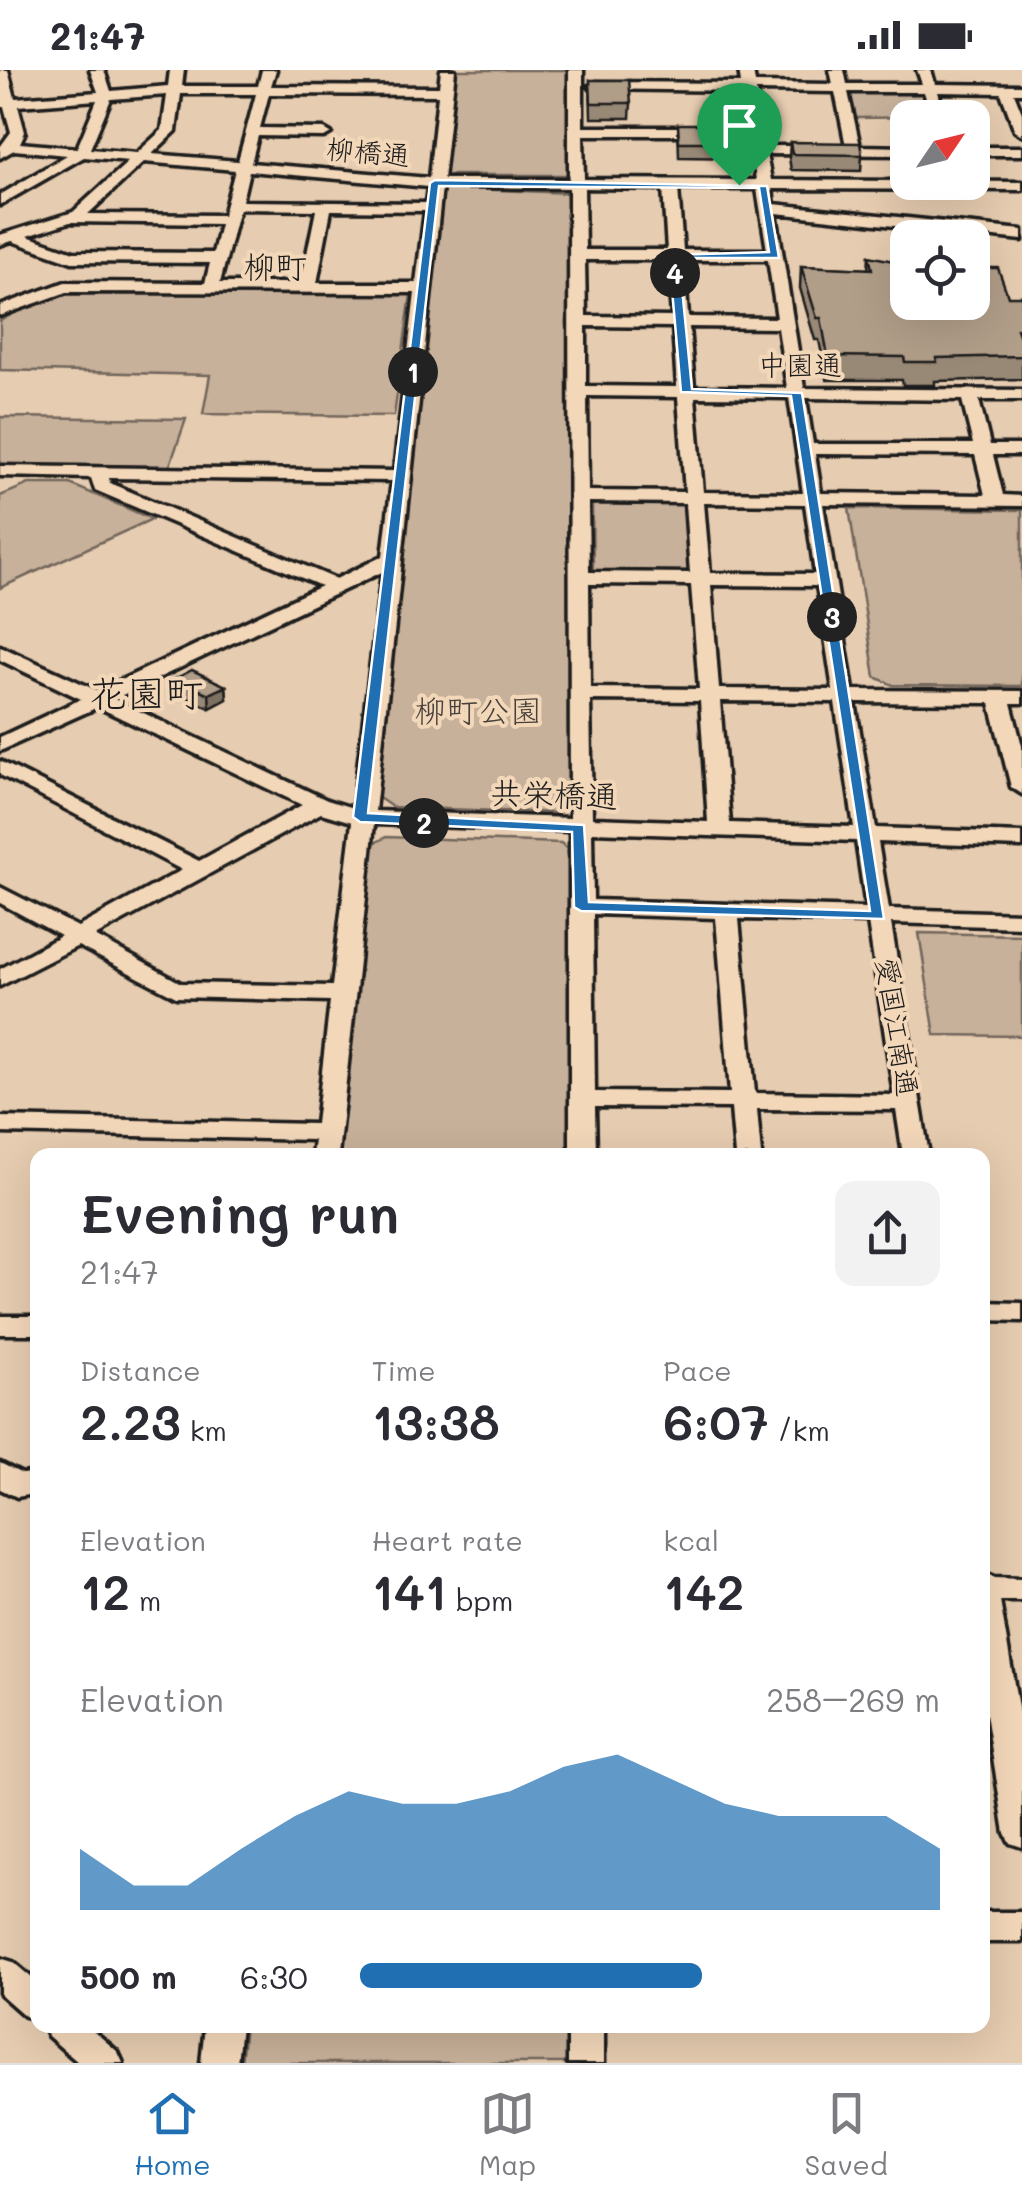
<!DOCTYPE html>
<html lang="en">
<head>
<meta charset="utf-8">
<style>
	:root { --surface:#fff; --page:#f2f2f3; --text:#2b2b33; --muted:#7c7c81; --line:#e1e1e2; --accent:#1f6fb2 }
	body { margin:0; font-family:Mali,"Klee One",sans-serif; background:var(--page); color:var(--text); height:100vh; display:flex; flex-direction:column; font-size:38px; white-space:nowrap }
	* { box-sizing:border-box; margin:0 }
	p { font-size:32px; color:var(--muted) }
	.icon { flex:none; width:55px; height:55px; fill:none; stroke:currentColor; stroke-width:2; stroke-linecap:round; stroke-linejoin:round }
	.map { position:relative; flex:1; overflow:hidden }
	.details { position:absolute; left:30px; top:1078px; width:960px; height:885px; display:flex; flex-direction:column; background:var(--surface); border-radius:20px; box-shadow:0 10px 40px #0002 }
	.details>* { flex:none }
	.needle { width:65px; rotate:55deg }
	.buttons { position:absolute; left:890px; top:30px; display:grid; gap:20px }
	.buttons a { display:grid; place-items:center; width:100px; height:100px; border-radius:20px; background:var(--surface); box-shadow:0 10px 40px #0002; font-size:50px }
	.pin { position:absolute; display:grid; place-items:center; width:85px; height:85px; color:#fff; margin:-102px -42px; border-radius:50% 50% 50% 0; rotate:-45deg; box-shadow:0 0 10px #0007 }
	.pin .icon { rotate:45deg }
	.km { position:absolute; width:50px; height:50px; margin:-25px; border-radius:50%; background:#222; color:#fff; font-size:28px; line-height:50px; text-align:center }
	.round { display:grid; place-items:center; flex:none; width:105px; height:105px; border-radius:20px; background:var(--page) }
	.summary { display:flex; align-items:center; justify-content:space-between; height:170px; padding:0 50px }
	h1 { font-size:55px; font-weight:600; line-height:75px }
	.metrics { display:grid; grid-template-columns:repeat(3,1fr); gap:15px; height:170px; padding:10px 50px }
	.metrics div { display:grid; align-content:center }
	.metrics b { font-size:50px; font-weight:600 }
	.metrics small { font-size:28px; font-weight:400 }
	.metrics p { font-size:28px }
	.chart { height:280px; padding:20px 50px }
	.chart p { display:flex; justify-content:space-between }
	.chart svg { width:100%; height:180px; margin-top:10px; fill:var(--accent); opacity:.7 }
	ul { padding:0 50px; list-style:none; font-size:32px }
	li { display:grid; grid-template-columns:160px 120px 1fr; align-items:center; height:75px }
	li i { height:25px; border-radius:12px; background:var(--accent) }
	.status { display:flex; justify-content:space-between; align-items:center; height:70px; padding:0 50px; background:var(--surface); direction:ltr }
	.status svg { height:28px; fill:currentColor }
	.menu { display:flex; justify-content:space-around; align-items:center; height:140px; border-top:2px solid var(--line); background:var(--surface); font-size:28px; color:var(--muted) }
	.menu a { display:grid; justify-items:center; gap:5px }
	.menu .current { color:var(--accent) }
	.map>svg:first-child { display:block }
</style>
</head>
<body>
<div class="status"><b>21:47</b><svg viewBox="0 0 49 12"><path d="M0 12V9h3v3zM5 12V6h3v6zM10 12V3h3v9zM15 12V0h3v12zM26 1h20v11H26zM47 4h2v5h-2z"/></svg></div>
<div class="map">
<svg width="1022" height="1993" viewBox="0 0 1022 1993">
	<rect width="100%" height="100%" fill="#e6ccb0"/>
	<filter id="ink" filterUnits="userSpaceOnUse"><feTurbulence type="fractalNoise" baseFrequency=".01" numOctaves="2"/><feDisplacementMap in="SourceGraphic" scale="20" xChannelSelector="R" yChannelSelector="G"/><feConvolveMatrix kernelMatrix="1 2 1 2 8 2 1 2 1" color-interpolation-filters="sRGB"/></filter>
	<g filter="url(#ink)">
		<!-- green -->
		<g fill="#c8b19a" stroke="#72665b" stroke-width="2.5">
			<polygon points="454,0 570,0 570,105 441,105"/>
			<polygon points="848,20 921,21 929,47 855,48"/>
			<polygon points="450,118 570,123 569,738 557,743 392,737 376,726 442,121"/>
			<polygon points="75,222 411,224 394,346 203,344 210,305 0,300 0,251 29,235"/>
			<polygon points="0,347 186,349 169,398 19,397 0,394"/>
			<polygon points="29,414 70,414 152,449 0,518 0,426"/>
			<polygon points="599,431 684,433 689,505 593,501 592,435"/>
			<polygon points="849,438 1022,440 1022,616 893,615 875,607"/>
			<polygon points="386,767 561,773 569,781 569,1085 338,1085 371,775"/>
			<polygon points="919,863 1022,865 1022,966 935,965"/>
			<polygon points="245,1955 569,1955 569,1993 241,1993"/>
		</g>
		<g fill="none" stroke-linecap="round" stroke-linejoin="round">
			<defs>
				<g id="minor">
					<path d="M0,0H8L15,28L98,22L90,0H104L111,21L168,16L170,0H184L182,16H258L262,0H276L271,16L439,17L441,0H455L443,109H569V0H583V57H712L719,61L712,65H583L584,109L756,110L743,21L591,19L589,16L596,12L741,13L739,0H753L755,13L833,14L830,0H844L847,14H922L917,0H931L935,14L1022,15V23H1014L1022,43V65L1015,61L1001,23L938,22L946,48H932L924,22H848L860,76L908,77V85L766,84L771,110L1022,112V120L772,119L774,134L1022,160V170L776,143L804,318L1022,320V330H979L990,375H1022V385H993L1003,425L1022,426V436L823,434L853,620L1022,621V633H1011L1022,676V724L1011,717L990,633L855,632L876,758L1022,763V777L878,772L889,839L1022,843V857L891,853L929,1085H903L896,1040L757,1039L761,1085H735L731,1038L595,1037L596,1085H570V761L374,754L338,1085H312L314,1070L0,1063V1047L316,1054L330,931L176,927L78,876L0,916V899L61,866L0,833V817L78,857L182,800L0,705V691L199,791L302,735L98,637L0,681V667L81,629L0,590V576L98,621L321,516L95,420L91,408L0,406V396L394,401L415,223L67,222L0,246V236L65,212L205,213L210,193L72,192L12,171L0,175V165L73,142L129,91L84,87L0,135V125L67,85L14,80L0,88V77L11,62L4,37H0ZM756,21L835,22L846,76H765ZM181,24H256L238,91L152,84L176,61ZM269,24L438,25L429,108L251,93L258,66L324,67L331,63L324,59L260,58ZM167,25L162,60L137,83L90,79L111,29ZM97,30L77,78L20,73L25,62L18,36ZM144,92L235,100L223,145L88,144ZM249,101L428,117L426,133L242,131ZM442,117L569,118L570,748L375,741ZM584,118L663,119L667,180H585ZM678,119H757L767,180H683ZM239,139L316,140L301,213H220ZM331,140L425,141L416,213H317ZM70,152L220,154L213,183L74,182L27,166ZM585,190H668L672,247L586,246ZM684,190H768L777,248L688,247ZM586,256L673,257L677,317L586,316ZM689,257L778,258L787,318L694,317ZM587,326L678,327L685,422L588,421ZM695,327L789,328L803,423L703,422ZM806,328L962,330L973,374H813ZM815,384L975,385L985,425L821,423ZM109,408L392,411L383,486L336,509L110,413ZM588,432L685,433L690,503L589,502ZM704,433L805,434L815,504L710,503ZM382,502L353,738L327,730L114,629ZM589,514L691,515L699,619L590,618ZM711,515L817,516L833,620L719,619ZM590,630L700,631L708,752L592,748ZM720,631L835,632L854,757L730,753ZM321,743L352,752L332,916L181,913L95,866ZM592,762L856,771L866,838L593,830ZM593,844L716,848L730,1023L595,1022ZM739,849L868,852L894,1025L755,1023Z"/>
					<rect x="972" y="77" width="50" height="8"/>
					<polygon points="982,1232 1022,1233 1022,1251 982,1250"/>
					<rect x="0" y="1246" width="38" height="18"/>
					<polygon points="0,1393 22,1404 38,1402 38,1423 17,1427 0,1419"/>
					<polygon points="982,1503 994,1508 1022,1509 1022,1531 1000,1531 1022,1661 1022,1777 1010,1773 1005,1763 982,1618"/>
					<rect x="982" y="1842" width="40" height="30"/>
					<polygon points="0,1888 13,1892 38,1913 38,1950 25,1946 0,1924"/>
					<polygon points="43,1955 87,1955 118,1982 123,1993 79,1993 48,1966"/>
					<polygon points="205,1955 241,1955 237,1993 201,1993"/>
					<rect x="568" y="1955" width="36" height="38"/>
				</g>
			</defs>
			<!-- minor casing -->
			<use href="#minor" stroke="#1c1c1c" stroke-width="7"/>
			<!-- minor -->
			<use href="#minor" fill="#f3d7b9" fill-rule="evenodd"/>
		</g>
		<!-- wall -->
		<g fill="#988876" stroke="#1c1c1c" stroke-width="2.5">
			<polygon points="590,10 631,33 630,48 591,48"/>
			<polygon points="678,54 744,72 744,88 679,87"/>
			<polygon points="790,72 862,85 861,101 791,100 789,88"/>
			<polygon points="869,186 908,232 1022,226 1022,309 935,311 935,315 903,315 902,310 827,310 819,270 815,270 800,218 801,196 868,199"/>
			<polygon points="175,609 226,616 227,629 210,638 176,623"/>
		</g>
		<!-- shaded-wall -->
		<polygon fill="#7c6f60" stroke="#1c1c1c" stroke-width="2.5" points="226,616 227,629 210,638 209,624"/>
		<!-- building -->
		<g fill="#b19e89" stroke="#1c1c1c" stroke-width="2.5">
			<polygon points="590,10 629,10 631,33 591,33"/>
			<polygon points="678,54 742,54 744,72 679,72"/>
			<polygon points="790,72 860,73 862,85 792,84"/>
			<polygon points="869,186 908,194 908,232 972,232 972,198 998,198 1008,226 1022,226 1022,259 1017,259 1022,273 1022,286 936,288 937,292 905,292 904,287 828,286 821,248 817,248 801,196 872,199"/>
			<polygon points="192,600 226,616 209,624 175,609"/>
		</g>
	</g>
	<!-- route -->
	<path fill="#1f6fb2" stroke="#fff" stroke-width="2.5" fill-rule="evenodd" d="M435,110L767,116L779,188H679L692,319L802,323L884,849L581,841L574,837L572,762L360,752L353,747L430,113ZM439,116L759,118L769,182L669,185L681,322L791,326L870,841L589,832L584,755L368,743Z"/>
	<g text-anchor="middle" stroke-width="8" stroke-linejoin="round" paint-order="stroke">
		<!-- far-street labels -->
		<g font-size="28" fill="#1c1c1c" stroke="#f3d7b9">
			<text transform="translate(368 82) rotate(5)" y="10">柳橋通</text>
			<text x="800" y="305">中園通</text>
			<text transform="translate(897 957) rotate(81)" y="10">愛国江南通</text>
		</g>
		<!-- far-quarter labels -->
		<g font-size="32" fill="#1c1c1c" stroke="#f3d7b9">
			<text x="275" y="208">柳町</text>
		</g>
		<!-- park labels -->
		<g font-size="32" fill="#47413c" stroke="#f3d7b9">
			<text x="478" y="652">柳町公園</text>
		</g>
		<!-- street labels -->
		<g font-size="32" fill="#1c1c1c" stroke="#f3d7b9">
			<text transform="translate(554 725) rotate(2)" y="11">共栄橋通</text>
		</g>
		<!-- quarter labels -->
		<g font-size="38" fill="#1c1c1c" stroke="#f3d7b9">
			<text x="146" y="637">花園町</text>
		</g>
	</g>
</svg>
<div class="buttons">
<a><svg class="needle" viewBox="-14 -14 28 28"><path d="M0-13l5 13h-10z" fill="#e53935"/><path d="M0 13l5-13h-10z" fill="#7c7c81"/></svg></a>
<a><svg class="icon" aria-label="locate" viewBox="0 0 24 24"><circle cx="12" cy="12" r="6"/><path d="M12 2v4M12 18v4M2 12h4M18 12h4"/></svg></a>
</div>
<div class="pin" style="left:739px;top:115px;background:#1e9e55"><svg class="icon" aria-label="arrive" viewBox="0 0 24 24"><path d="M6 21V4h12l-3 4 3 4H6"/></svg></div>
<b class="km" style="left:413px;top:302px">1</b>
<b class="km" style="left:424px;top:753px">2</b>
<b class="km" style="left:832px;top:547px">3</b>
<b class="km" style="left:675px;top:203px">4</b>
<section class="details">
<div class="summary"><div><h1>Evening run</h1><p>21:47</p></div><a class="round"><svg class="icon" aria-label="share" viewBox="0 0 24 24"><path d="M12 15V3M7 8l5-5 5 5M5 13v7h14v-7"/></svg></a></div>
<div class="metrics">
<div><p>Distance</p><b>2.23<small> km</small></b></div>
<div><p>Time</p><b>13:38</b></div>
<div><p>Pace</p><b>6:07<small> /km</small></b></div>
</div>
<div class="metrics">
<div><p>Elevation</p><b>12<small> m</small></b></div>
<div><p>Heart rate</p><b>141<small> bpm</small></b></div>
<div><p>kcal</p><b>142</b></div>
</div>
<div class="chart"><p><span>Elevation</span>258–269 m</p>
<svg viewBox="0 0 160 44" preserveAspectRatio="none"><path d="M0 44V29L10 38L20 38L30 29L40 21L50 15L60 18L70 18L80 15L90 9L100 6L110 12L120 18L130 21L140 21L150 21L160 29V44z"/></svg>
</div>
<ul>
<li><b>500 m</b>6:30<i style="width:59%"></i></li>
</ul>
</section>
</div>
<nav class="menu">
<a class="current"><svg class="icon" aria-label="home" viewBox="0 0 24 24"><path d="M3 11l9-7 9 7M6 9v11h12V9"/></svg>Home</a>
<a><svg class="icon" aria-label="map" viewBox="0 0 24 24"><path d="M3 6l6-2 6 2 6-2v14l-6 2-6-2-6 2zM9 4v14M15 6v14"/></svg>Map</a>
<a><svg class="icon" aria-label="saved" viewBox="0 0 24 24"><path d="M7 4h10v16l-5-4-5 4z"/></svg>Saved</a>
</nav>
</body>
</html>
